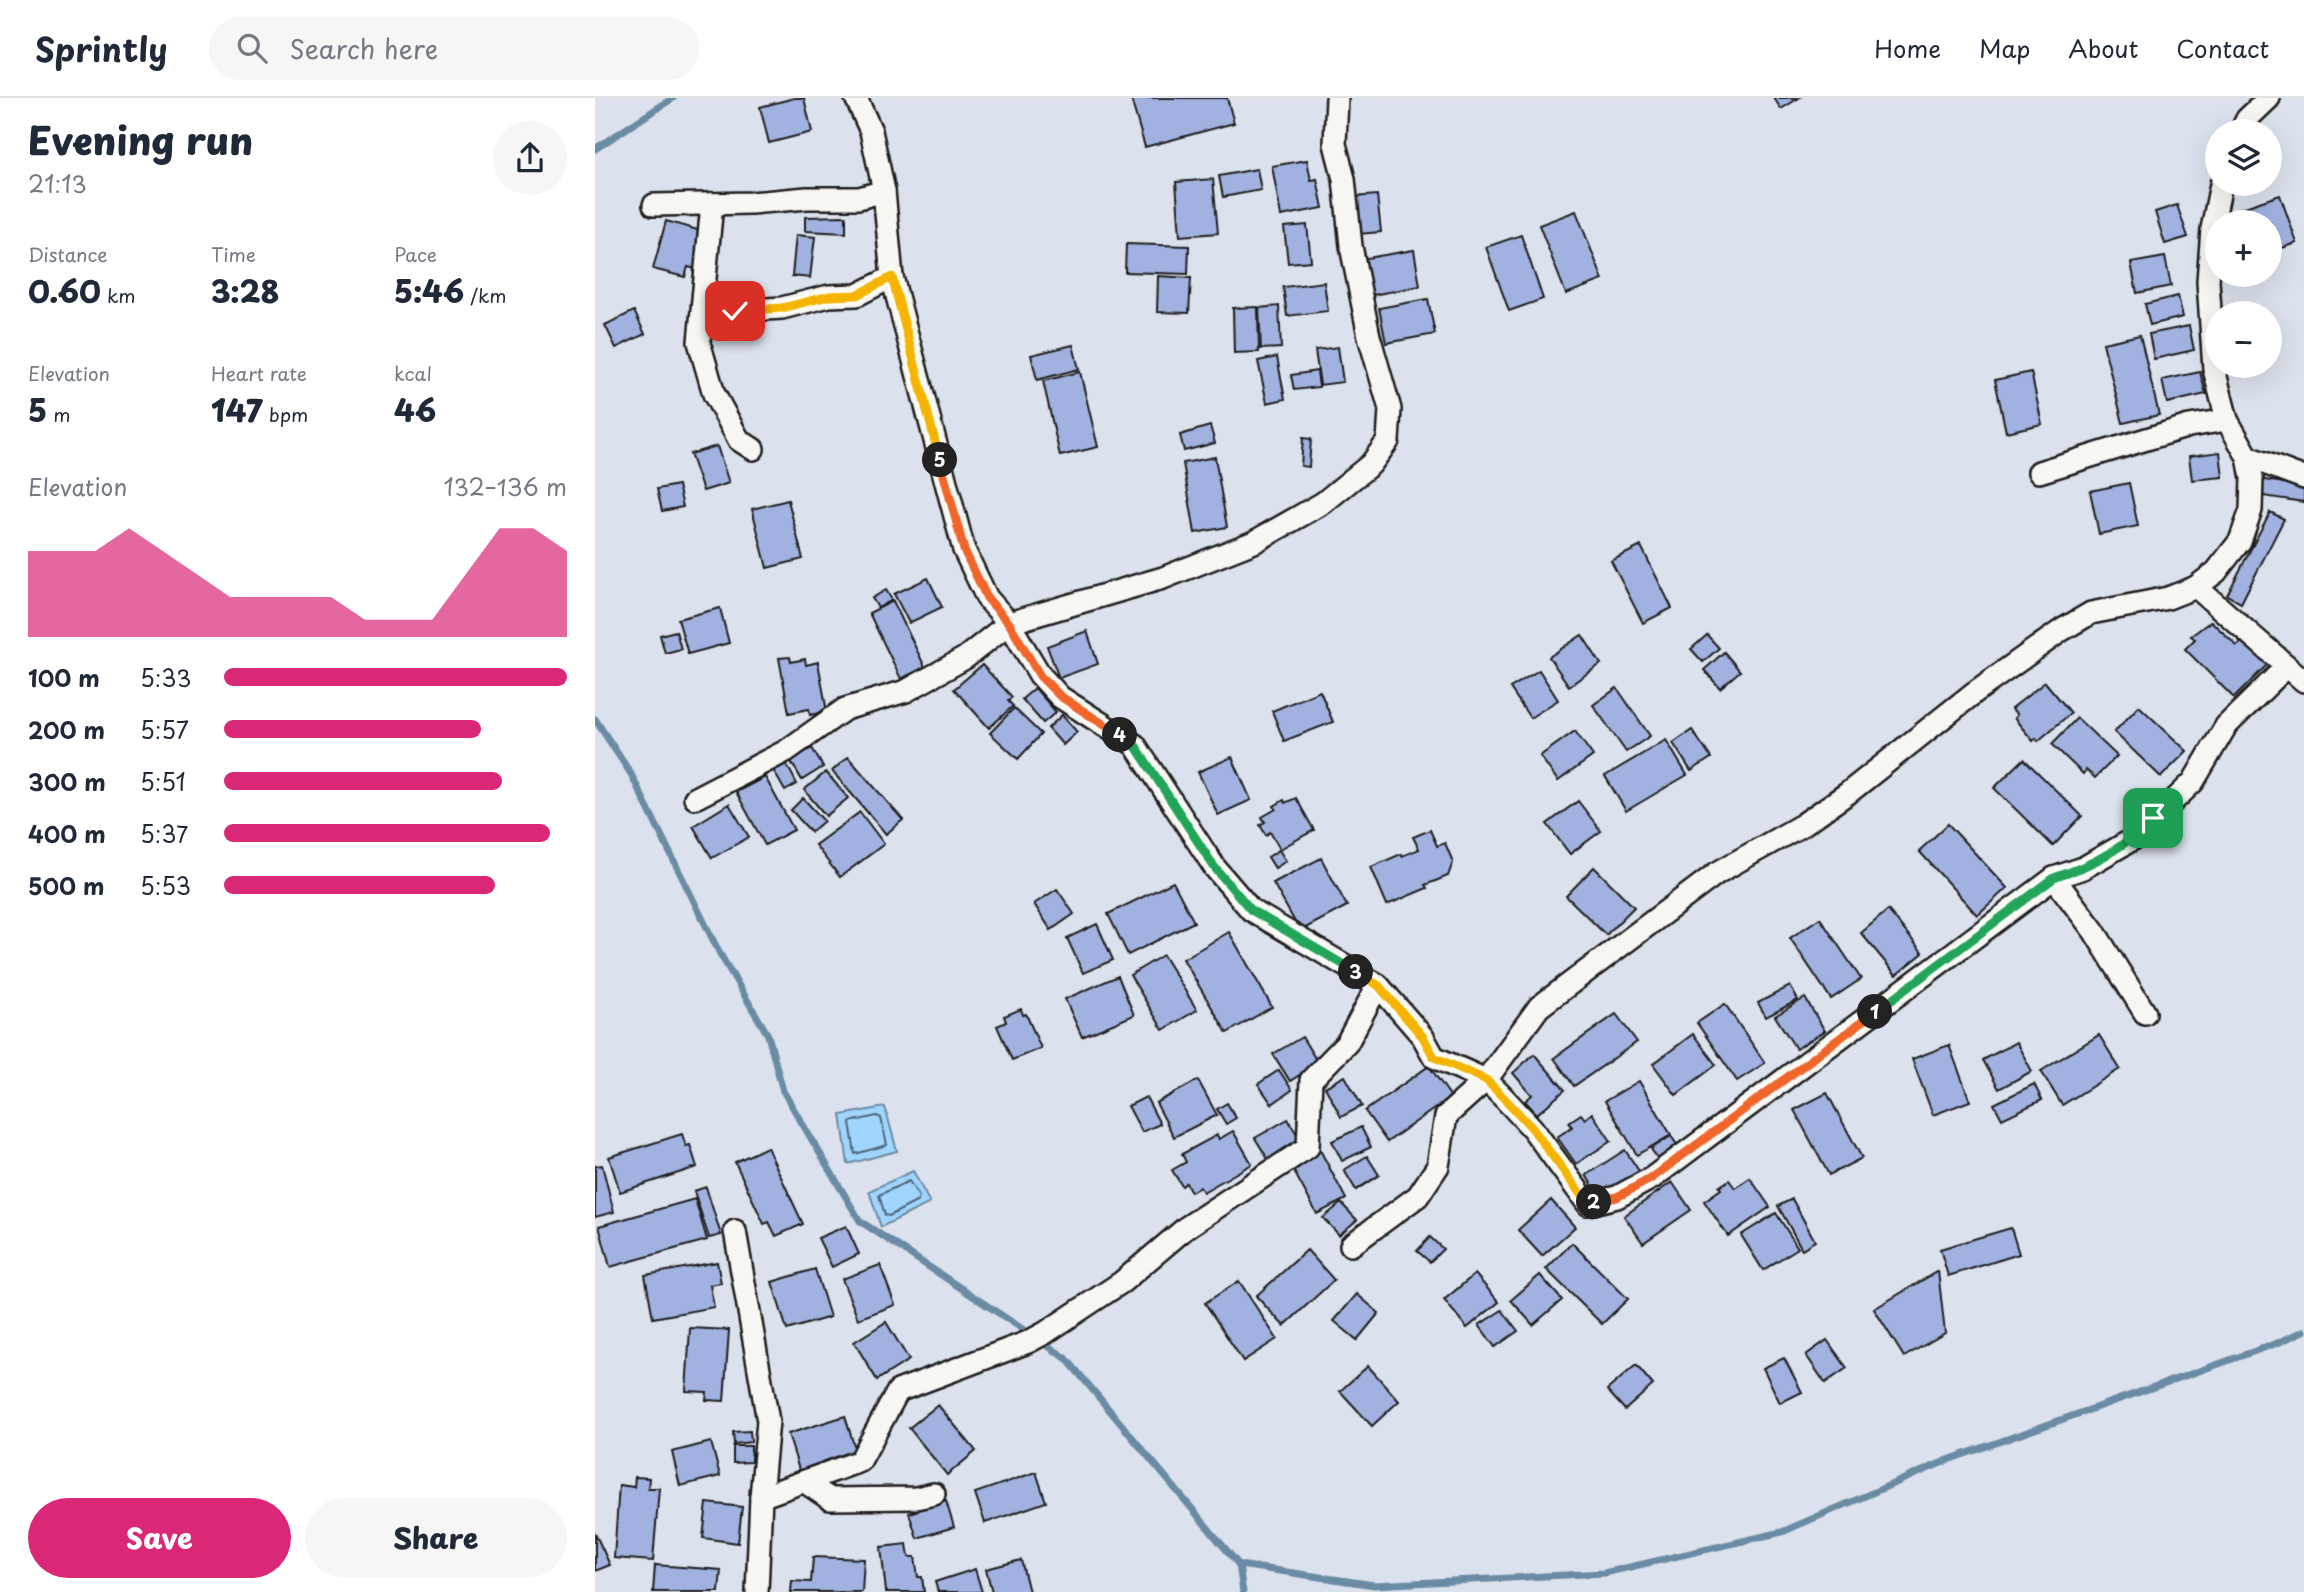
<!DOCTYPE html>
<html lang="en">
<head>
<meta charset="utf-8">
<style>
	:root { --surface:#fff; --page:#f6f6f7; --text:#1f2937; --muted:#747a83; --line:#e0e1e3; --accent:#db2777 }
	body { margin:0; font-family:"Playpen Sans",sans-serif; background:var(--page); color:var(--text); height:100vh; display:flex; flex-direction:column; font-size:26px; white-space:nowrap }
	* { box-sizing:border-box; margin:0 }
	p { font-size:23px; color:var(--muted) }
	.icon { flex:none; width:38px; height:38px; fill:none; stroke:currentColor; stroke-width:2; stroke-linecap:round; stroke-linejoin:round }
	.map { position:relative; flex:1; overflow:hidden }
	.details { display:flex; flex-direction:column; background:var(--surface); width:595px }
	.details>* { flex:none }
	.tools { position:absolute; left:1610px; top:21px; display:grid; gap:14px }
	.tools a { display:grid; place-items:center; width:77px; height:77px; border-radius:50%; background:var(--surface); box-shadow:0 7px 28px #0002; font-size:35px }
	.pin { position:absolute; display:grid; place-items:center; width:60px; height:60px; color:#fff; margin:-30px; border-radius:14px; box-shadow:0 4px 10px #0006 }
	.km { position:absolute; width:35px; height:35px; margin:-18px; border-radius:50%; background:#222; color:#fff; font-size:19px; line-height:35px; text-align:center }
	.round { display:grid; place-items:center; flex:none; width:74px; height:74px; border-radius:37px; background:var(--page) }
	.overview { display:flex; align-items:center; justify-content:space-between; height:119px; padding:0 28px }
	h1 { font-size:38px; font-weight:800; line-height:52px }
	.stats { display:grid; grid-template-columns:repeat(3,1fr); gap:10px; height:119px; padding:7px 28px }
	.stats div { display:grid; align-content:center }
	.stats b { font-size:30px; font-weight:800 }
	.stats small { font-size:19px; font-weight:400 }
	.stats p { font-size:19px }
	.chart { height:196px; padding:14px 28px }
	.chart p { display:flex; justify-content:space-between }
	.chart svg { width:100%; height:126px; margin-top:7px; fill:var(--accent); opacity:.7 }
	.primary-button { display:flex; gap:14px; margin-top:auto; padding:14px 28px }
	.primary-button a { flex:1; height:80px; border-radius:42px; background:var(--accent); color:#fff; font-size:28px; font-weight:800; line-height:80px; text-align:center }
	.primary-button a+a { background:var(--page); color:var(--text) }
	ul { padding:0 28px; list-style:none; font-size:23px }
	li { display:grid; grid-template-columns:112px 84px 1fr; align-items:center; height:52px }
	li i { height:18px; border-radius:9px; background:var(--accent) }
	header { display:flex; align-items:center; gap:42px; box-sizing:border-box; height:98px; padding:0 35px; background:var(--surface); border-bottom:2px solid var(--line) }
	header strong { font-size:33px }
	nav { display:flex; gap:38px; margin-inline-start:auto; font-size:24px }
	.search { width:490px; height:63px; background:var(--page); display:flex; align-items:center; gap:18px; box-sizing:border-box; padding:0 24px; border-radius:38px; color:var(--muted); font-size:26px }
	main { display:flex; flex:1; min-height:0 }
	.map>svg:first-child { display:block }
</style>
</head>
<body>
<header>
<strong>Sprintly</strong>
<div class="search"><svg class="icon" aria-label="search" viewBox="0 0 24 24"><circle cx="10" cy="10" r="6"/><path d="M15 15l6 6"/></svg>Search here</div>
<nav><a>Home</a><a>Map</a><a>About</a><a>Contact</a></nav>
</header>
<main>
<section class="details">
<div class="overview"><div><h1>Evening run</h1><p>21:13</p></div><a class="round"><svg class="icon" aria-label="share" viewBox="0 0 24 24"><path d="M12 15V3M7 8l5-5 5 5M5 13v7h14v-7"/></svg></a></div>
<div class="stats">
<div><p>Distance</p><b>0.60<small> km</small></b></div>
<div><p>Time</p><b>3:28</b></div>
<div><p>Pace</p><b>5:46<small> /km</small></b></div>
</div>
<div class="stats">
<div><p>Elevation</p><b>5<small> m</small></b></div>
<div><p>Heart rate</p><b>147<small> bpm</small></b></div>
<div><p>kcal</p><b>46</b></div>
</div>
<div class="chart"><p><span>Elevation</span>132–136 m</p>
<svg viewBox="0 0 160 44" preserveAspectRatio="none"><path d="M0 44V14L10 14L20 14L30 6L40 14L50 22L60 30L70 30L80 30L90 30L100 38L110 38L120 38L130 22L140 6L150 6L160 14V44z"/></svg>
</div>
<ul>
<li><b>100 m</b>5:33<i style="width:100%"></i></li>
<li><b>200 m</b>5:57<i style="width:75%"></i></li>
<li><b>300 m</b>5:51<i style="width:81%"></i></li>
<li><b>400 m</b>5:37<i style="width:95%"></i></li>
<li><b>500 m</b>5:53<i style="width:79%"></i></li>
</ul>
<div class="primary-button"><a>Save</a><a>Share</a></div>
</section>
<div class="map">
<svg width="1709" height="1494" viewBox="0 0 1709 1494">
	<rect width="100%" height="100%" fill="#dce2ed"/>
	<filter id="ink" filterUnits="userSpaceOnUse"><feTurbulence type="fractalNoise" baseFrequency=".0143" numOctaves="2"/><feDisplacementMap in="SourceGraphic" scale="14" xChannelSelector="R" yChannelSelector="G"/><feConvolveMatrix kernelMatrix="1 2 1 2 8 2 1 2 1" color-interpolation-filters="sRGB"/></filter>
	<g filter="url(#ink)">
		<!-- water -->
		<g fill="#a0d5ff" stroke="#6b8ba4" stroke-width="2">
			<polygon points="290,1009 302,1053 253,1066 246,1017"/>
			<polygon points="318,1073 335,1105 286,1129 274,1093"/>
		</g>
		<g fill="none" stroke-linecap="round" stroke-linejoin="round">
			<!-- shore -->
			<g stroke="#516677" stroke-width="2">
				<polygon points="282,1018 286,1020 292,1047 260,1056 255,1024"/>
				<polygon points="314,1083 324,1099 323,1103 294,1118 290,1117 284,1097"/>
			</g>
			<!-- stream -->
			<g stroke="#6b8ba4" stroke-width="7">
				<polyline points="0,51 78,0"/>
				<polyline points="0,621 36,676 125,856 173,937 188,993 265,1123 471,1260 644,1467 648,1494"/>
				<polyline points="644,1467 779,1487 1009,1475 1187,1434 1353,1362 1680,1246 1709,1233"/>
			</g>
		</g>
		<!-- building -->
		<g fill="#a1b2e1" stroke="#1c1c1c" stroke-width="2">
			<polygon points="199,0 209,0 217,34 174,45 165,9"/>
			<polygon points="540,0 632,0 639,25 550,49 536,1"/>
			<polygon points="1179,0 1204,0 1186,11"/>
			<polygon points="712,62 716,82 722,81 728,110 686,118 677,68"/>
			<polygon points="662,71 666,92 628,99 624,78"/>
			<polygon points="618,81 623,135 585,138 581,84"/>
			<polygon points="782,97 786,134 763,136 759,99"/>
			<polygon points="1685,97 1702,145 1675,154 1675,124 1648,124 1644,111"/>
			<polygon points="1582,107 1593,139 1570,146 1560,114"/>
			<polygon points="981,113 1008,182 971,196 944,127"/>
			<polygon points="251,118 251,135 210,133 210,119"/>
			<polygon points="71,123 106,133 102,149 107,150 101,171 93,169 90,179 58,171"/>
			<polygon points="712,127 716,163 693,165 689,129"/>
			<polygon points="201,137 220,139 215,180 197,178"/>
			<polygon points="926,137 948,201 914,213 891,149"/>
			<polygon points="531,146 594,148 593,176 530,174"/>
			<polygon points="819,152 825,188 772,198 766,161"/>
			<polygon points="1570,159 1576,188 1542,195 1536,165"/>
			<polygon points="563,178 596,180 594,215 562,214"/>
			<polygon points="729,184 733,213 692,218 688,189"/>
			<polygon points="1583,198 1588,219 1555,227 1550,206"/>
			<polygon points="833,201 840,236 791,245 784,210"/>
			<polygon points="684,208 686,250 666,251 664,210"/>
			<polygon points="663,209 664,254 639,255 638,210"/>
			<polygon points="39,213 50,236 21,250 10,227"/>
			<polygon points="1594,228 1599,252 1559,261 1554,236"/>
			<polygon points="1545,237 1564,317 1528,325 1508,245"/>
			<polygon points="478,247 484,271 442,282 436,257"/>
			<polygon points="743,249 748,284 725,287 720,252"/>
			<polygon points="682,259 690,301 672,305 663,263"/>
			<polygon points="722,273 724,289 699,292 696,277"/>
			<polygon points="485,274 503,349 465,358 448,283"/>
			<polygon points="1436,274 1447,326 1411,334 1400,282"/>
			<polygon points="1605,274 1611,296 1572,305 1567,282"/>
			<polygon points="615,328 620,345 589,353 585,337"/>
			<polygon points="708,340 716,341 714,369 706,368"/>
			<polygon points="122,348 134,385 108,393 95,356"/>
			<polygon points="1625,354 1628,379 1597,382 1594,358"/>
			<polygon points="620,359 632,429 600,435 588,365"/>
			<polygon points="1663,381 1709,388 1709,404 1661,397"/>
			<polygon points="1534,385 1543,428 1504,436 1495,393"/>
			<polygon points="83,387 88,409 67,413 62,391"/>
			<polygon points="193,402 208,461 172,470 157,411"/>
			<polygon points="1675,414 1689,421 1646,505 1632,497"/>
			<polygon points="1046,448 1077,510 1048,525 1016,463"/>
			<polygon points="333,480 347,509 314,525 299,496"/>
			<polygon points="291,492 297,502 283,510 277,500"/>
			<polygon points="298,503 330,569 306,581 274,515"/>
			<polygon points="125,510 134,545 93,556 83,521"/>
			<polygon points="1616,523 1642,548 1648,543 1672,567 1639,600 1590,551 1600,541 1596,538"/>
			<polygon points="81,533 86,551 70,555 65,537"/>
			<polygon points="492,533 503,566 464,580 452,548"/>
			<polygon points="987,537 1006,566 974,588 954,559"/>
			<polygon points="1112,537 1124,550 1108,564 1096,551"/>
			<polygon points="1129,554 1145,573 1125,590 1109,572"/>
			<polygon points="195,559 196,564 210,561 211,567 223,564 232,614 215,617 214,611 194,615 184,560"/>
			<polygon points="387,567 417,599 413,603 418,608 394,630 359,591"/>
			<polygon points="944,572 963,602 935,620 915,590"/>
			<polygon points="1450,584 1476,615 1443,643 1441,640 1438,643 1419,620 1422,617 1416,611"/>
			<polygon points="440,590 461,614 448,625 427,601"/>
			<polygon points="1022,590 1055,638 1031,654 998,607"/>
			<polygon points="725,593 738,624 689,643 677,613"/>
			<polygon points="1544,608 1592,653 1566,679 1519,634"/>
			<polygon points="419,610 446,636 423,661 395,635"/>
			<polygon points="467,617 482,634 468,647 453,630"/>
			<polygon points="1482,620 1522,658 1500,680 1491,672 1488,676 1457,646"/>
			<polygon points="1097,632 1116,660 1096,673 1078,645"/>
			<polygon points="980,633 998,658 963,683 945,658"/>
			<polygon points="1071,642 1092,677 1031,713 1010,678"/>
			<polygon points="217,650 228,669 207,682 195,662"/>
			<polygon points="253,659 308,722 291,736 237,673"/>
			<polygon points="637,659 656,702 623,717 603,674"/>
			<polygon points="1429,661 1487,718 1458,748 1399,690"/>
			<polygon points="190,663 202,686 190,693 177,670"/>
			<polygon points="231,674 253,700 231,718 209,692"/>
			<polygon points="170,679 199,732 170,747 141,694"/>
			<polygon points="208,700 229,723 216,734 196,712"/>
			<polygon points="701,700 719,732 685,751 675,734 671,737 665,727 670,724 667,719 681,711 679,708 689,702 690,705"/>
			<polygon points="983,703 1006,733 975,756 952,726"/>
			<polygon points="134,706 154,739 117,760 98,728"/>
			<polygon points="265,714 289,746 245,779 220,747"/>
			<polygon points="1353,726 1412,790 1382,817 1324,753"/>
			<polygon points="835,732 842,748 850,745 858,764 853,778 830,787 832,790 792,807 776,769 806,756 807,758 824,751 818,739"/>
			<polygon points="684,752 691,763 680,770 673,759"/>
			<polygon points="726,760 752,808 705,833 678,785"/>
			<polygon points="999,769 1039,809 1011,837 971,798"/>
			<polygon points="578,784 599,824 533,857 513,816"/>
			<polygon points="462,791 479,816 456,832 439,806"/>
			<polygon points="1293,812 1328,855 1301,877 1266,835"/>
			<polygon points="1225,820 1266,881 1236,901 1195,840"/>
			<polygon points="502,826 518,862 488,875 472,840"/>
			<polygon points="634,834 677,909 632,935 588,861"/>
			<polygon points="568,857 602,912 568,932 535,877"/>
			<polygon points="523,878 539,917 487,939 470,901"/>
			<polygon points="1195,888 1203,902 1171,919 1163,905"/>
			<polygon points="1210,900 1230,933 1201,951 1180,918"/>
			<polygon points="1130,906 1170,965 1142,983 1102,925"/>
			<polygon points="426,911 428,917 431,916 446,950 417,962 402,928 411,924 409,918"/>
			<polygon points="1021,916 1042,944 979,988 959,960"/>
			<polygon points="1098,936 1121,967 1081,997 1058,966"/>
			<polygon points="1504,937 1525,971 1467,1007 1446,973"/>
			<polygon points="707,939 723,965 695,983 678,956"/>
			<polygon points="1421,944 1437,973 1404,991 1388,962"/>
			<polygon points="1354,947 1375,1003 1338,1017 1317,961"/>
			<polygon points="939,956 970,992 942,1016 930,1003 937,997 918,975"/>
			<polygon points="834,968 856,999 792,1044 770,1013"/>
			<polygon points="684,972 697,992 677,1006 663,986"/>
			<polygon points="750,978 767,1008 746,1019 730,989"/>
			<polygon points="603,982 622,1017 579,1039 561,1005"/>
			<polygon points="1044,983 1076,1037 1042,1057 1010,1003"/>
			<polygon points="1439,986 1447,1002 1407,1021 1399,1006"/>
			<polygon points="1232,995 1267,1060 1234,1077 1199,1012"/>
			<polygon points="551,999 565,1026 547,1034 533,1008"/>
			<polygon points="632,1005 641,1020 631,1026 622,1011"/>
			<polygon points="997,1015 1016,1043 981,1066 962,1039 977,1029 974,1024 986,1016 990,1021"/>
			<polygon points="693,1021 709,1048 676,1066 660,1040"/>
			<polygon points="766,1029 776,1049 747,1063 737,1043"/>
			<polygon points="638,1033 657,1066 608,1094 605,1089 596,1094 591,1085 587,1088 577,1072 591,1064 587,1056 622,1037 624,1041"/>
			<polygon points="87,1036 91,1048 95,1047 102,1069 25,1094 14,1059"/>
			<polygon points="1076,1038 1085,1051 1065,1064 1056,1051"/>
			<polygon points="172,1049 208,1126 181,1138 174,1124 169,1126 140,1064"/>
			<polygon points="725,1052 751,1101 722,1116 696,1068"/>
			<polygon points="1030,1052 1044,1073 1004,1098 991,1077"/>
			<polygon points="772,1058 784,1077 761,1092 749,1072"/>
			<polygon points="7,1067 19,1114 0,1119 0,1068"/>
			<polygon points="1155,1080 1175,1109 1133,1138 1109,1103 1126,1091 1124,1089 1134,1082 1140,1090"/>
			<polygon points="1077,1084 1096,1112 1048,1145 1029,1118"/>
			<polygon points="111,1089 126,1137 114,1140 99,1093"/>
			<polygon points="100,1101 112,1142 15,1169 4,1128"/>
			<polygon points="1197,1101 1220,1143 1207,1151 1183,1108"/>
			<polygon points="956,1102 980,1129 947,1158 923,1132"/>
			<polygon points="746,1105 762,1122 744,1137 728,1120"/>
			<polygon points="1181,1115 1203,1150 1168,1172 1146,1137"/>
			<polygon points="251,1128 264,1156 237,1169 223,1140"/>
			<polygon points="1416,1130 1424,1156 1353,1178 1345,1151"/>
			<polygon points="835,1139 848,1151 835,1164 822,1153"/>
			<polygon points="977,1145 1033,1201 1007,1226 951,1171"/>
			<polygon points="712,1152 739,1182 689,1228 661,1198"/>
			<polygon points="122,1164 126,1185 115,1187 119,1209 58,1220 50,1177"/>
			<polygon points="285,1167 300,1207 263,1221 247,1181"/>
			<polygon points="220,1171 235,1219 192,1232 177,1184"/>
			<polygon points="1343,1173 1350,1235 1309,1259 1279,1211"/>
			<polygon points="880,1176 904,1204 872,1230 849,1202"/>
			<polygon points="945,1177 967,1202 938,1227 916,1202"/>
			<polygon points="644,1183 682,1241 648,1263 610,1205"/>
			<polygon points="762,1196 784,1215 762,1242 739,1223"/>
			<polygon points="907,1212 923,1233 900,1249 884,1227"/>
			<polygon points="291,1224 314,1262 282,1282 259,1244"/>
			<polygon points="95,1230 134,1232 129,1303 111,1302 112,1294 91,1293"/>
			<polygon points="1232,1242 1252,1270 1230,1285 1211,1257"/>
			<polygon points="1189,1260 1207,1294 1185,1305 1168,1270"/>
			<polygon points="1041,1267 1058,1287 1030,1312 1012,1292"/>
			<polygon points="773,1268 804,1303 777,1328 745,1293"/>
			<polygon points="343,1307 381,1353 352,1377 314,1330"/>
			<polygon points="250,1318 262,1357 205,1375 193,1336"/>
			<polygon points="155,1333 156,1344 139,1346 138,1334"/>
			<polygon points="116,1344 125,1378 85,1388 77,1354"/>
			<polygon points="138,1348 156,1348 156,1364 138,1365"/>
			<polygon points="441,1374 451,1404 390,1425 380,1395"/>
			<polygon points="40,1379 54,1380 53,1390 64,1390 58,1463 19,1460 24,1387 39,1389"/>
			<polygon points="351,1403 359,1429 322,1440 314,1415"/>
			<polygon points="112,1405 147,1409 143,1445 108,1440"/>
			<polygon points="0,1435 15,1467 0,1473"/>
			<polygon points="312,1446 314,1459 320,1459 323,1479 327,1479 329,1494 291,1494 286,1449"/>
			<polygon points="218,1459 269,1461 267,1494 196,1494 197,1483 216,1484"/>
			<polygon points="426,1462 434,1494 397,1494 391,1471"/>
			<polygon points="60,1467 126,1472 124,1494 58,1494"/>
			<polygon points="380,1471 387,1494 343,1494 340,1484"/>
		</g>
		<g fill="none" stroke-linecap="round" stroke-linejoin="round">
			<defs>
				<g id="minor">
					<polyline points="261,0 276,33 289,93 297,179 353,392 369,452 392,500 414,525 445,577 465,599 540,647 620,770 656,812 783,887 828,939 839,959 891,982 909,1000 937,1030 993,1106 1022,1099 1057,1080 1459,780 1499,833 1550,915"/>
					<polyline points="1646,33 1652,21 1674,0"/>
					<polyline points="117,106 104,244 119,296 144,342 158,351"/>
					<polyline points="59,107 156,105 212,100 264,100 289,93"/>
					<polyline points="108,206 140,213 187,210 234,198 262,197 297,179"/>
					<polyline points="1653,359 1709,380"/>
					<polyline points="1444,374 1594,328 1632,322"/>
					<polyline points="1601,489 1709,583"/>
					<polyline points="100,700 191,653 250,611 311,593 370,560 414,525 568,480 659,444 728,405 776,366 793,343 795,311 774,238 756,148 749,81 740,46 742,0"/>
					<polyline points="1459,780 1488,770 1540,740 1598,684 1631,628 1692,568"/>
					<polyline points="140,1133 173,1323 166,1399"/>
					<polyline points="756,1147 823,1098 843,1068 851,1018 891,982 944,909 1122,775 1207,727 1253,695 1380,594 1467,532 1496,515 1573,500 1601,489 1621,474 1645,443 1656,412 1657,380 1653,359 1632,322 1619,271 1613,183 1617,131 1626,86"/>
					<polyline points="210,1384 235,1401 321,1400 339,1396"/>
					<polyline points="162,1494 166,1399 265,1363 303,1293 433,1244 450,1235 527,1184 592,1129 713,1049 716,982 752,945 783,887"/>
				</g>
			</defs>
			<!-- minor casing -->
			<use href="#minor" stroke="#1c1c1c" stroke-width="26"/>
			<!-- minor -->
			<use href="#minor" stroke="#f6f6f2" stroke-width="21"/>
		</g>
	</g>
	<g fill="none" stroke-linecap="round" stroke-linejoin="round" filter="url(#ink)">
		<defs>
			<path id="split-1" d="M1280,914L1459,780C1497,767 1530,750 1558,720"/>
			<polyline id="split-2" points="999,1104 1022,1099 1057,1080 1280,914"/>
			<polyline id="split-3" points="761,874 783,887 828,939 839,959 891,982 909,1000 937,1030 993,1106 999,1104"/>
			<polyline id="split-4" points="525,637 540,647 620,770 656,812 761,874"/>
			<polyline id="split-5" points="345,362 369,452 392,500 414,525 445,578 465,598 525,637"/>
			<polyline id="split-6" points="140,213 187,210 234,198 262,197 297,179 345,362"/>
		</defs>
		<!-- split-1 casing -->
		<use href="#split-1" stroke="#fff" stroke-width="14"/>
		<!-- split-2 casing -->
		<use href="#split-2" stroke="#fff" stroke-width="14"/>
		<!-- split-3 casing -->
		<use href="#split-3" stroke="#fff" stroke-width="14"/>
		<!-- split-4 casing -->
		<use href="#split-4" stroke="#fff" stroke-width="14"/>
		<!-- split-5 casing -->
		<use href="#split-5" stroke="#fff" stroke-width="14"/>
		<!-- split-6 casing -->
		<use href="#split-6" stroke="#fff" stroke-width="14"/>
		<!-- split-1 -->
		<use href="#split-1" stroke="#22a559" stroke-width="9"/>
		<!-- split-2 -->
		<use href="#split-2" stroke="#f0652b" stroke-width="9"/>
		<!-- split-3 -->
		<use href="#split-3" stroke="#f5b400" stroke-width="9"/>
		<!-- split-4 -->
		<use href="#split-4" stroke="#22a559" stroke-width="9"/>
		<!-- split-5 -->
		<use href="#split-5" stroke="#f0652b" stroke-width="9"/>
		<!-- split-6 -->
		<use href="#split-6" stroke="#f5b400" stroke-width="9"/>
	</g>
</svg>
<div class="tools">
<a><svg class="icon" aria-label="layers" viewBox="0 0 24 24"><path d="M12 4l9 5-9 5-9-5zM3 14l9 5 9-5"/></svg></a>
<a>+</a>
<a>−</a>
</div>
<div class="pin" style="left:1558px;top:720px;background:#1e9e55"><svg class="icon" aria-label="arrive" viewBox="0 0 24 24"><path d="M6 21V4h12l-3 4 3 4H6"/></svg></div>
<div class="pin" style="left:140px;top:213px;background:#d93025"><svg class="icon" aria-label="check" viewBox="0 0 24 24"><path d="M5 12l5 5 9-10"/></svg></div>
<b class="km" style="left:1280px;top:914px">1</b>
<b class="km" style="left:999px;top:1104px">2</b>
<b class="km" style="left:761px;top:874px">3</b>
<b class="km" style="left:525px;top:637px">4</b>
<b class="km" style="left:345px;top:362px">5</b>
</div>
</main>
</body>
</html>
